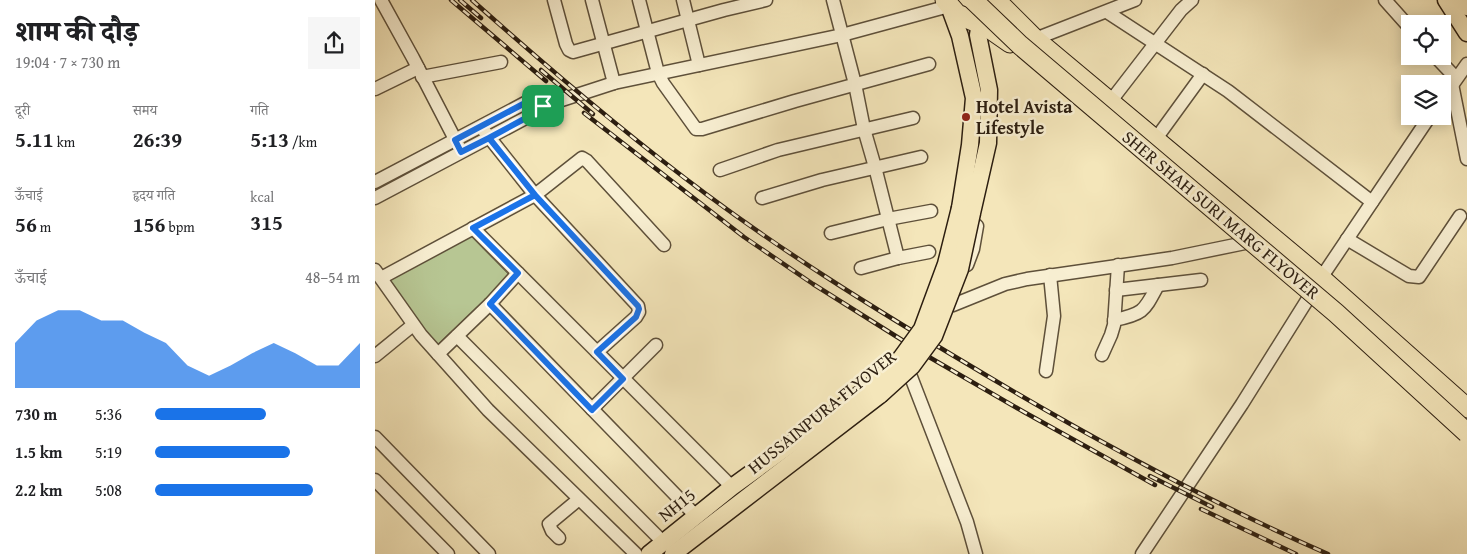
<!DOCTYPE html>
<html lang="hi">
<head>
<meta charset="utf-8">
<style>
	:root { --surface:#fff; --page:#f6f6f6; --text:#202124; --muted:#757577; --accent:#1a73e8 }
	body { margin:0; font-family:"Gentium Book Plus","Noto Serif Devanagari",serif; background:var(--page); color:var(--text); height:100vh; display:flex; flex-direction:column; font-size:19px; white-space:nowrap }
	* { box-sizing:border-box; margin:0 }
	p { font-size:16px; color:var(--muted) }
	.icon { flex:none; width:28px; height:28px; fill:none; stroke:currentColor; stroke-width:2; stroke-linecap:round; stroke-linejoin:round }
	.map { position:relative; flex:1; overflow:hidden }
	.sheet { display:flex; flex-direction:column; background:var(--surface); width:375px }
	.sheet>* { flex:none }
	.tools { position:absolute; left:1026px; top:15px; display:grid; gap:10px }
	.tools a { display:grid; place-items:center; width:50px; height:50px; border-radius:0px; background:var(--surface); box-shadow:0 2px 12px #0003; font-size:25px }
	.pin { position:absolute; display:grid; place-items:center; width:42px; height:42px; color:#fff; margin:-21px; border-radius:10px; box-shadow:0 2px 8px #0006 }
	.round { display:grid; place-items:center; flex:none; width:52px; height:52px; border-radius:0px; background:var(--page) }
	.summary { display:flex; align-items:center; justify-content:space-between; height:85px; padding:0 15px }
	h1 { font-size:28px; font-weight:800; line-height:38px }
	.stats { display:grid; grid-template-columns:repeat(3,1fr); gap:8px; height:85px; padding:5px 15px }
	.stats div { display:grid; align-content:center }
	.stats b { font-size:21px; font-weight:800 }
	.stats small { font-size:14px; font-weight:400 }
	.stats p { font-size:14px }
	.chart { height:140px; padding:10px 15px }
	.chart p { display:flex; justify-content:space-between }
	.chart svg { width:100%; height:90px; margin-top:5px; fill:var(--accent); opacity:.7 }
	ul { padding:0 15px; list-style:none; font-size:16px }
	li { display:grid; grid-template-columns:80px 60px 1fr; align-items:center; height:38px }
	li i { height:12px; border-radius:6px; background:var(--accent) }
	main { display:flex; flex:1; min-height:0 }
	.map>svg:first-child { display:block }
</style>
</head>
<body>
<main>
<section class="sheet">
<div class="summary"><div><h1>शाम की दौड़</h1><p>19:04 · 7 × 730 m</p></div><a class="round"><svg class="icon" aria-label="share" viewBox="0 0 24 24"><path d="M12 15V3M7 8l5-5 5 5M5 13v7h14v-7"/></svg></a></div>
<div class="stats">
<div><p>दूरी</p><b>5.11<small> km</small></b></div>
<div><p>समय</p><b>26:39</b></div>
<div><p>गति</p><b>5:13<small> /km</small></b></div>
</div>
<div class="stats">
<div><p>ऊँचाई</p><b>56<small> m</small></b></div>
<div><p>हृदय गति</p><b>156<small> bpm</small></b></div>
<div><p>kcal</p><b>315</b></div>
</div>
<div class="chart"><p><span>ऊँचाई</span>48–54 m</p>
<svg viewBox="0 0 160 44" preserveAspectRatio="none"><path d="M0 44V22L10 11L20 6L30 6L40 11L50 11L60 17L70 22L80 33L90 38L100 33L110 27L120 22L130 27L140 33L150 33L160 22V44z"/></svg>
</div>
<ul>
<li><b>730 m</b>5:36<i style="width:54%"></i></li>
<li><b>1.5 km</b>5:19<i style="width:66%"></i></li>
<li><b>2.2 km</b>5:08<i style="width:77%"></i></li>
</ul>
</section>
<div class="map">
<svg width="1092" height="554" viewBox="0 0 1092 554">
	<rect width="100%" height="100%" fill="#f4e6ba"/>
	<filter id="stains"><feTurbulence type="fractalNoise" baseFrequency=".004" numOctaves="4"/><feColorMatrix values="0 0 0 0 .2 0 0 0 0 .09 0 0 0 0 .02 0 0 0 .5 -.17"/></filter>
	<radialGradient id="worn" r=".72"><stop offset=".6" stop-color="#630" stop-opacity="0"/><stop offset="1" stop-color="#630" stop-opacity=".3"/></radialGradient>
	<!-- green -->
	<polygon fill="#b7c693" stroke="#727252" points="95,235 135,276 60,347 13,279"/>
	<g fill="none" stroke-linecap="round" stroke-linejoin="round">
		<defs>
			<g id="minor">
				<polyline points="6,0 38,58 84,147"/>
				<polyline points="179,0 191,44 194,50 198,52 349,10 391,0"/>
				<polyline points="217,0 239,83"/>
				<polyline points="264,0 283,73 288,83 321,129 327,129 420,101 554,64"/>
				<polyline points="308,0 324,65"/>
				<polyline points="458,0 480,84 489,129 500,167 523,258"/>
				<polyline points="1010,0 1035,28"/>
				<polyline points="732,12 853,91 997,202"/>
				<polyline points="660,39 760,0"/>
				<polyline points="1060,56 1081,78"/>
				<polyline points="47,77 126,62"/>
				<polyline points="1077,84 1092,159"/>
				<polyline points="0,89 43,68"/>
				<polyline points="1068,98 1092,64"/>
				<polyline points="735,102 806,10 817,0"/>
				<polyline points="106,127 160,195 263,306 264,312 261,317 222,352"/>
				<polyline points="780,140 828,74"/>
				<polyline points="345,170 403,150 538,118"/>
				<polyline points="0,182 150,103 160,103 168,106"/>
				<polyline points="0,198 162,112 168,106 239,83 467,35 574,6"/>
				<polyline points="387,198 447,180 546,157"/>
				<polyline points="98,228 357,487"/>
				<polyline points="456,233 513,219 556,211"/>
				<polyline points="972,239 1034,276 1044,277 1085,216"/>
				<polyline points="592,265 598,249 602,226"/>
				<polyline points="486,268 523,258 554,252"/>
				<polyline points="0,270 46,335 113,410 261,554"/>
				<polyline points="6,278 160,195 207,158 212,161 289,245"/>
				<polyline points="741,290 826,280"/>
				<polyline points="115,304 320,515"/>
				<polyline points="578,305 630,284 652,279 797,258 870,243"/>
				<path d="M739,320C769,314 769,311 783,285"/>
				<polyline points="82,336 288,542"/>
				<polyline points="63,354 115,304 143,273"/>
				<polyline points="727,355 736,335 739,325 743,265"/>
				<polyline points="0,356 38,325"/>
				<polyline points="671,371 679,316 675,275"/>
				<polyline points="536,377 592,522 601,554"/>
				<polyline points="217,409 281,345"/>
				<polyline points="0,437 114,554"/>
				<polyline points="0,480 73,554"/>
				<polyline points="184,538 177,531 174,524 204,499"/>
				<polyline points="767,554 867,404 946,278 1055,116"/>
			</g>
			<g id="major">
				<polyline points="1071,0 1092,33"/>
				<polyline points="1087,0 1092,7"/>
				<polyline points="574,6 585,36 599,98 595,145 585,208"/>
				<polyline points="597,213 613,143 614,90 603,35 605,24 609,17"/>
				<polyline points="274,554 357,487 496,386"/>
				<polyline points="298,554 505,395"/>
			</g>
			<g id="highway">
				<polyline points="570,0 582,14 612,27 635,43"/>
				<polyline points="621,0 660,39 946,278 1092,408"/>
			</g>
		</defs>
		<!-- minor casing -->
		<use href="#minor" stroke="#5e503a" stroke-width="15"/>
		<!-- major casing -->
		<use href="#major" stroke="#2c1e10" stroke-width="19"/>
		<!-- highway casing -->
		<use href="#highway" stroke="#2c1e10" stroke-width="21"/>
		<!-- minor -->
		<use href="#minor" stroke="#f8efd2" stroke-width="12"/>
		<!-- major -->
		<use href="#major" stroke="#f4e6ba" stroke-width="16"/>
		<!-- highway -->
		<use href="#highway" stroke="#f4e6ba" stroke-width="19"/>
		<defs>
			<g id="rail">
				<polyline points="76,0 171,81"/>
				<polyline points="85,0 106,18"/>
				<path d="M97,0C172,67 249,133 331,194C413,255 500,309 589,362C707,433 827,499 953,554"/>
				<polyline points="166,70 218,114"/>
				<polyline points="209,113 369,237 438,284 554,357 649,412 780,485"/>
				<polyline points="775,476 837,507"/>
				<polyline points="826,509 921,554"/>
			</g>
		</defs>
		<!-- rail casing -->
		<use href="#rail" stroke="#2c1e10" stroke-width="4.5"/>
		<!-- rail -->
		<use href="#rail" stroke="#f8efd2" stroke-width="2.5" stroke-dasharray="8" stroke-linecap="butt"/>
		<defs>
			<g id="major-bridge">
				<polyline points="496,386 526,358 547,329 571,264 585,208"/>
				<polyline points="505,395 537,366 559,336 585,269 597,213"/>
			</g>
			<polyline id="highway-bridge" points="598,0 645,45 961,313 1092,433"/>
		</defs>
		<!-- major-bridge casing -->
		<use href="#major-bridge" stroke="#2c1e10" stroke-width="19" stroke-linecap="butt"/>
		<!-- highway-bridge casing -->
		<use href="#highway-bridge" stroke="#2c1e10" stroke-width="21" stroke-linecap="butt"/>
		<!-- major-bridge -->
		<use href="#major-bridge" stroke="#f4e6ba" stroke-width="16"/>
		<!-- highway-bridge -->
		<use href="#highway-bridge" stroke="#f4e6ba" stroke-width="19"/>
	</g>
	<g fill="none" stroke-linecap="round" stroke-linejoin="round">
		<defs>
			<polyline id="route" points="168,106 160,103 150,103 80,140 86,152 114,138 160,195 98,228 143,273 115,304 217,410 248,379 222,352 261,317 264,309 263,306 160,195 114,138 162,112 168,106"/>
		</defs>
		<!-- route casing -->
		<use href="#route" stroke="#fff" stroke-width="10"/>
		<!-- route -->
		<use href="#route" stroke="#1a73e8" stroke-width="6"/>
	</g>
	<!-- markers -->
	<circle fill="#8f2418" stroke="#f8efd2" stroke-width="2" cx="591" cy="117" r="5"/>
	<g text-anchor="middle" stroke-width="5" stroke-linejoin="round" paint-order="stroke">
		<!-- poi labels -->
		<g font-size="18" font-weight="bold" fill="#2c1e10" stroke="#f8efd2" text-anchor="start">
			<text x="601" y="113">Hotel Avista<tspan x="601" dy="21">Lifestyle</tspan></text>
		</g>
		<!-- street labels -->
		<g font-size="18" fill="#2c1e10" stroke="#f8efd2">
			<text transform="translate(846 215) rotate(40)" y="6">SHER SHAH SURI MARG FLYOVER</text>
			<text transform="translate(447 412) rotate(-39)" y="6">HUSSAINPURA FLYOVER</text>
			<text transform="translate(302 505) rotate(-39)" y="6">NH15</text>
		</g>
	</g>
	<rect width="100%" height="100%" filter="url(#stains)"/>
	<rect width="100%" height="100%" fill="url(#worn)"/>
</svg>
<div class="tools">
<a><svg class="icon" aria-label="locate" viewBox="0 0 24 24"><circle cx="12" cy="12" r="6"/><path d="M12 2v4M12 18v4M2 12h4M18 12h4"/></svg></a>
<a><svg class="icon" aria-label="layers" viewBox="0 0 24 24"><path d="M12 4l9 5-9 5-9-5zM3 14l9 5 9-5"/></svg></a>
</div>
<div class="pin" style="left:168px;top:106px;background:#1e9e55"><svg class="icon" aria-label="arrive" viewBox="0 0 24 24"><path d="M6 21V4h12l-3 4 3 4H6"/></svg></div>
</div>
</main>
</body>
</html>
